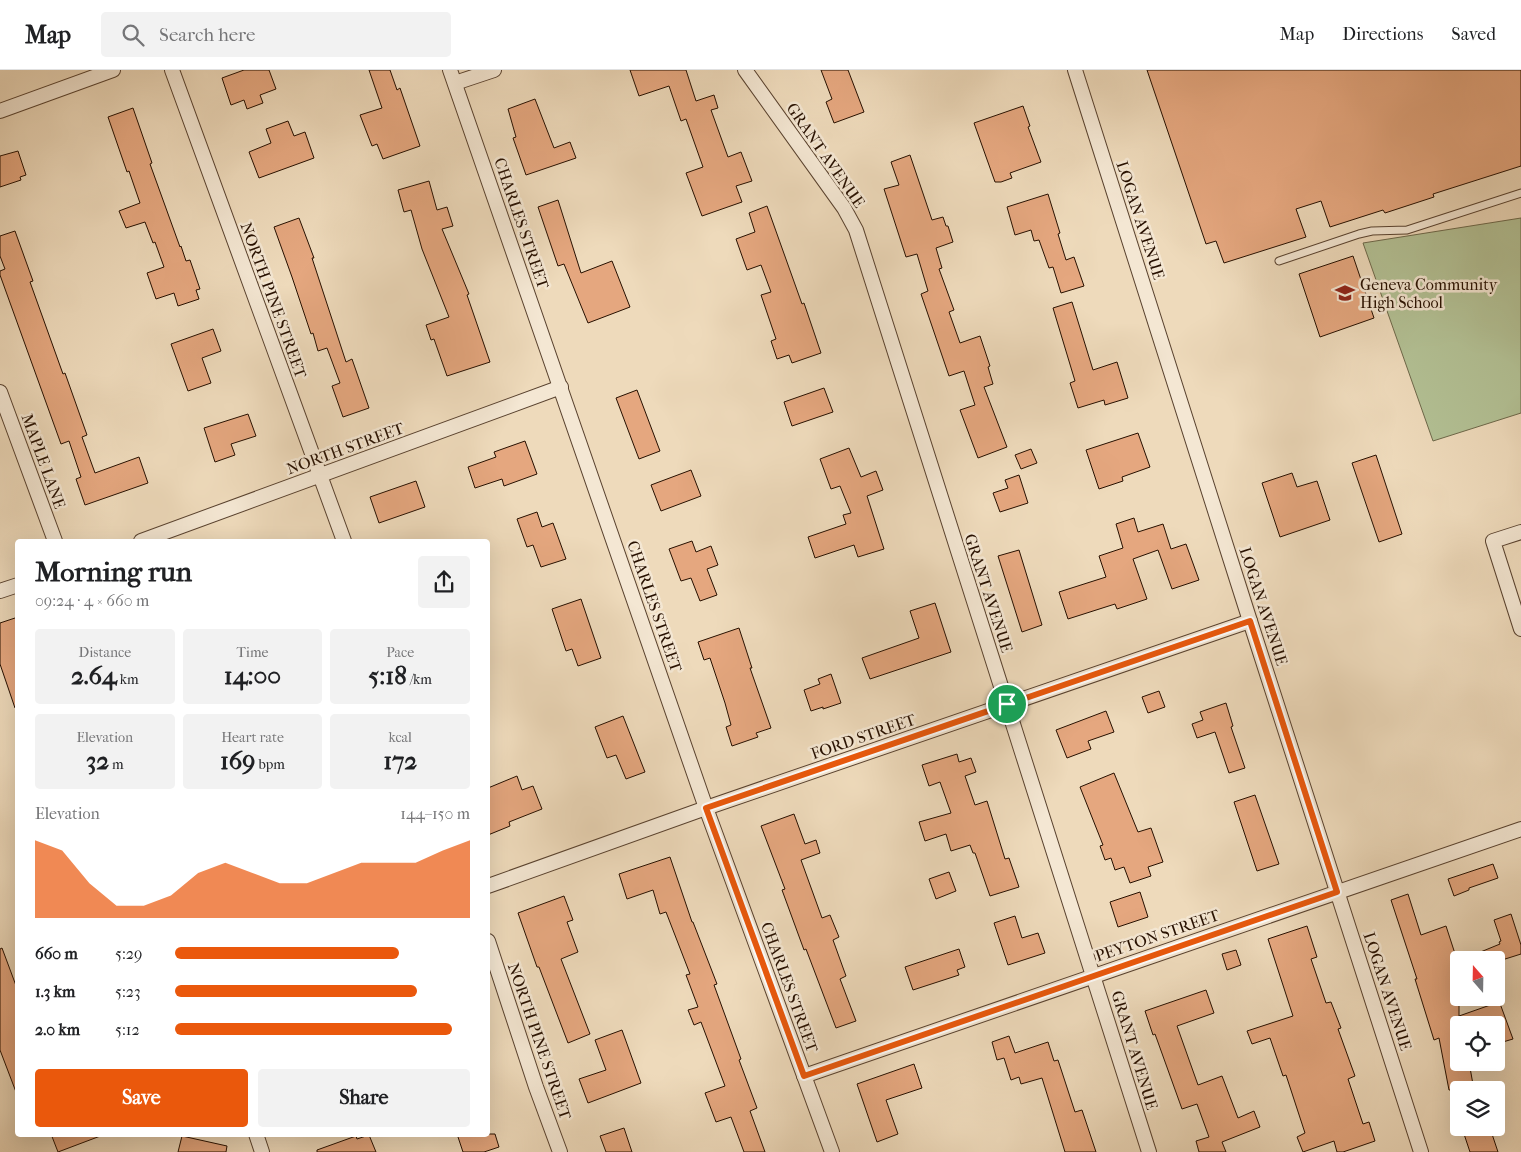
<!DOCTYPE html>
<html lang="en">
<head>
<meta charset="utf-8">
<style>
	:root { --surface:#fff; --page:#f2f2f2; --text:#202124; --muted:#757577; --line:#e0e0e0; --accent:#ea580c }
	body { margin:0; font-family:"IM FELL French Canon",serif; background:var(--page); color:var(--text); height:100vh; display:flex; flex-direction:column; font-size:19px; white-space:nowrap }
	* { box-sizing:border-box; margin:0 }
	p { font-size:16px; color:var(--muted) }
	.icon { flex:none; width:28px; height:28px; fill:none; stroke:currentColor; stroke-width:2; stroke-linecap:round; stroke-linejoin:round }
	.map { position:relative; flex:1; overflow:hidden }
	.sheet { position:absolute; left:15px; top:469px; width:475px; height:598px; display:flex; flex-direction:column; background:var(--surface); border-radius:5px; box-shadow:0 5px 20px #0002 }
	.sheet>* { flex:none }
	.needle { width:32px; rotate:340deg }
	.buttons { position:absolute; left:1450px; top:881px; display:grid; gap:10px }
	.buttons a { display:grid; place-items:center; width:55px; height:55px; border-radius:5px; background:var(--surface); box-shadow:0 5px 20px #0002; font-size:25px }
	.pin { position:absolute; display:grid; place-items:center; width:42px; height:42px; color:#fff; margin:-21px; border:2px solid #fff; border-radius:50%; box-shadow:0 1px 5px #0007 }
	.round { display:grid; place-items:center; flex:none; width:52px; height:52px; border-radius:5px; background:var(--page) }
	.overview { display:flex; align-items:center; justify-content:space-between; height:85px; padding:0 20px }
	h1 { font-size:28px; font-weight:700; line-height:38px }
	.metrics { display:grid; grid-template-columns:repeat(3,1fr); gap:8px; height:85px; padding:5px 20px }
	.metrics div { display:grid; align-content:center; border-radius:5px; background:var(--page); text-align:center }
	.metrics b { font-size:25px; font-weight:700 }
	.metrics small { font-size:14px; font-weight:400 }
	.metrics p { font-size:14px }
	.chart { height:140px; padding:10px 20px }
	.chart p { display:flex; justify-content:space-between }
	.chart svg { width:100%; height:90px; margin-top:5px; fill:var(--accent); opacity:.7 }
	.action { display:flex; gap:10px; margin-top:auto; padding:10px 20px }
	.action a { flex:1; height:58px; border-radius:5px; background:var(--accent); color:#fff; font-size:20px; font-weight:700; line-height:58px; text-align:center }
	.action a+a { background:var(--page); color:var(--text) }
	ul { padding:0 20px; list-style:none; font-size:16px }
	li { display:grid; grid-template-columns:80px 60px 1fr; align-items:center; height:38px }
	li i { height:12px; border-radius:6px; background:var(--accent) }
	header { display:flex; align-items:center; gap:30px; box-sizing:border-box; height:70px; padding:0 25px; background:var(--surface); border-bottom:1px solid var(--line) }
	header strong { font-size:24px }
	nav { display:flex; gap:28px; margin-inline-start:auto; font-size:18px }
	.search { width:350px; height:45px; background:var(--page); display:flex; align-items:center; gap:12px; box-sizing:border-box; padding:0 18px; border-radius:5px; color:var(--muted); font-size:19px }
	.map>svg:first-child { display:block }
</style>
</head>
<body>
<header>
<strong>Map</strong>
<div class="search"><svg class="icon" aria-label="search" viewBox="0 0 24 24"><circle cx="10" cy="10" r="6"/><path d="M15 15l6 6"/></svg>Search here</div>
<nav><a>Map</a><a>Directions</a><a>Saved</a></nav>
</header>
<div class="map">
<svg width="1521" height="1082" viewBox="0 0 1521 1082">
	<rect width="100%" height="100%" fill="#eedabb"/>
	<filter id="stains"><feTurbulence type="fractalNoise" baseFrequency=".004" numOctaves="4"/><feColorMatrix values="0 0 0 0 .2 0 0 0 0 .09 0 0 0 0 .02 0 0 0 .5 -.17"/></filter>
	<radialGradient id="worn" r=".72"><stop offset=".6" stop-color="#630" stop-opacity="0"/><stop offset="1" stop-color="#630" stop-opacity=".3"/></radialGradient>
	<!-- green -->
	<polygon fill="#b3c195" stroke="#6d684a" points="1521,148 1521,343 1433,371 1363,173"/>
	<!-- building -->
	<g fill="#e5a77f" stroke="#271000">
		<polygon points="244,0 269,0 276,19 260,25 263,33 247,39 244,30 231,35 222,8"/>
		<polygon points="369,0 390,0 397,20 400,18 420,76 383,89 377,74 372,76 360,45 382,38"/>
		<polygon points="630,0 686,0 696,31 714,25 718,38 711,40 728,87 741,82 752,111 736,116 742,132 702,146 686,103 703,97 686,49 681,51 669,16 639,26"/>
		<polygon points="821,0 848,0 864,42 834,53 826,32 832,29"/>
		<polygon points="1147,0 1521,0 1521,96 1433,124 1434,127 1385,143 1383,140 1330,157 1321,131 1296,139 1306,167 1224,193 1216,171 1206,174"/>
		<polygon points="535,29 554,78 570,72 576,88 526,105 513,68 516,67 508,39"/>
		<polygon points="1023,36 1030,56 1028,57 1041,92 1010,103 1012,108 1001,112 995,112 974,53"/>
		<polygon points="133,38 152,93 150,94 180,177 181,176 186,191 190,190 200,219 196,220 199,229 178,236 174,223 156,229 147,203 164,197 155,172 153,173 145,152 126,158 119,141 140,133 129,101 127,102 108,47"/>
		<polygon points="288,51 294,66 305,62 314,88 259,108 249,82 271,73 266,59"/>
		<polygon points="18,81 26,105 20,107 21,110 0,117 0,86"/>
		<polygon points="910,85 932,150 943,147 946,156 948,156 953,172 936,178 942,198 939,199 954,240 949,242 960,273 980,266 990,296 988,297 993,314 984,317 1007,377 978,388 960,340 975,335 964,301 949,306 921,224 928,221 917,184 906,187 884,119 899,115 891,92"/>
		<polygon points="429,111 437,140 447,137 453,156 442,159 469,224 467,225 490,292 447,306 434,269 431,270 426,255 449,247 422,179 411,140 404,142 398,120"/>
		<polygon points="1048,124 1060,163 1058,164 1066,190 1074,187 1084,216 1061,223 1053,197 1049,198 1039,170 1034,171 1031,160 1015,165 1007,137"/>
		<polygon points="558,130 581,203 612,191 630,237 588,253 564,194 558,196 538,137"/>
		<polygon points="767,136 802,234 804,233 821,283 792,293 789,285 777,289 771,271 776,269 761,225 771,222 761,195 747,200 736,169 755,162 749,143"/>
		<polygon points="299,148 314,188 312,188 346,292 352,289 369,338 343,347 332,316 340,313 327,278 318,281 313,263 311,264 292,207 274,157"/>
		<polygon points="15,161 33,211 30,212 63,304 65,303 87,365 82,367 95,403 139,387 148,413 85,435 76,409 81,407 69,371 61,374 0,205 0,201 5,199 0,186 0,166"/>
		<polygon points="1353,186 1374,248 1320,267 1299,204"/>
		<polygon points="1072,232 1093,300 1117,292 1128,328 1105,335 1104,330 1078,338 1070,313 1075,311 1053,238"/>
		<polygon points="213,259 221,281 202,288 211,313 188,321 171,274"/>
		<polygon points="824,318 833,342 792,356 784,332"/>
		<polygon points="637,320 660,381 639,389 616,328"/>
		<polygon points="248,344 256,366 231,374 235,385 215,392 204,358"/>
		<polygon points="1138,363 1150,397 1122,407 1123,411 1099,419 1086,380"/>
		<polygon points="525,371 537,404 504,416 502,409 475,418 468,397 496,387 494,382"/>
		<polygon points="849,378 861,407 876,401 883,420 867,426 884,479 858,487 854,475 815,488 808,467 846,454 843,445 851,443 840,416 831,419 820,389"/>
		<polygon points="1031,379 1037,393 1021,399 1015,385"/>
		<polygon points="1376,385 1402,464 1379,472 1352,393"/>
		<polygon points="691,400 701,426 661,441 651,415"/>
		<polygon points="1292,403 1297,417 1317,411 1330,450 1280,467 1262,413"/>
		<polygon points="1019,405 1028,433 1000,442 993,423 1008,418 1005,410"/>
		<polygon points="416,411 425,437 379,453 370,427"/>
		<polygon points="537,442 542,457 553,453 566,489 541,497 533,475 527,477 517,449"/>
		<polygon points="1134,448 1138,462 1163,454 1171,479 1186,474 1199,510 1172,519 1158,480 1133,489 1147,529 1117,539 1115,534 1068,549 1059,522 1106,507 1099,486 1123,478 1116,454"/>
		<polygon points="692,471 696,482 711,476 718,495 707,499 717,525 700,531 691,508 681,511 669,479"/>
		<polygon points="1019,480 1042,555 1022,562 998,486"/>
		<polygon points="581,529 601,588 578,596 572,579 566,581 552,539"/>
		<polygon points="935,533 951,582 870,609 862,588 919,568 910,541"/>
		<polygon points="18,547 18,637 15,638 0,594 0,553"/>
		<polygon points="739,558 752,598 750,598 771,658 756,663 758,667 732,676 726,657 731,655 725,633 710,588 704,590 698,572"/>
		<polygon points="831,604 841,633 823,639 823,637 811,641 804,620 820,614 818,609"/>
		<polygon points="1159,621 1165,637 1148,643 1142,627"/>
		<polygon points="1226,633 1233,656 1231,657 1245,698 1229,703 1215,662 1197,668 1192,654 1203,650 1200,642"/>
		<polygon points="1106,641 1114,662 1088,671 1091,679 1067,688 1056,660"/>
		<polygon points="623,646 645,702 626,709 616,685 607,688 595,657"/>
		<polygon points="957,684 959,692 971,688 976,702 965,706 975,735 987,731 1005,789 1009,788 1019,817 990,826 975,783 973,783 970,775 951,781 946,764 925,771 919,752 951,743 940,712 929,716 922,695"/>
		<polygon points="1114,703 1138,762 1151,758 1163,792 1148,797 1151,806 1130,813 1124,797 1115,800 1111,788 1105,790 1100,776 1103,775 1080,717"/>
		<polygon points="517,706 522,720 533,716 542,739 509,752 510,756 488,765 488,718"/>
		<polygon points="1255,725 1279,794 1257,801 1234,732"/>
		<polygon points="794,744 805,774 816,770 820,783 801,790 822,848 830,845 839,867 833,870 846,906 840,909 856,951 836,958 806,879 804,880 782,820 785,819 761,756"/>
		<polygon points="670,787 692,852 693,852 717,914 714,915 741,989 739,990 757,1038 750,1041 765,1082 744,1082 731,1047 716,1052 705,1023 725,1016 701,952 694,955 688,940 698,937 686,905 690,904 666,842 660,844 653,820 627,829 619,804"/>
		<polygon points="1493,794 1498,808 1469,818 1469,820 1454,826 1448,809"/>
		<polygon points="949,802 956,821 936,829 929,809"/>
		<polygon points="1140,822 1148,847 1118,857 1110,832"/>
		<polygon points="1408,824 1421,865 1446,856 1459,896 1459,946 1496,933 1496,928 1498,928 1513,969 1496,974 1496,955 1459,955 1459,992 1469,992 1474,1020 1449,1020 1439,968 1434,970 1415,909 1417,909 1391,830"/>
		<polygon points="564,826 573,850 567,852 578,882 561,889 590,964 568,973 539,897 537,897 518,843"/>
		<polygon points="1511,844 1521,875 1521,884 1502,890 1461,890 1500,874 1499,872 1501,871 1494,850"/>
		<polygon points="1015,846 1022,868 1038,863 1045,883 1008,895 994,853"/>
		<polygon points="1307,856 1317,887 1311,889 1326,933 1331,932 1341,958 1338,959 1355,1006 1348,1009 1363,1054 1369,1052 1375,1071 1343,1082 1337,1082 1334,1071 1303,1082 1297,1067 1305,1063 1286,1005 1283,1006 1270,968 1252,974 1247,961 1293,946 1268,869"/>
		<polygon points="2,878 18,921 18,1022 16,1022 0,980 0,879"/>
		<polygon points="959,879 965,897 957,900 959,905 913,920 905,897"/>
		<polygon points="1236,880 1241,895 1227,900 1222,884"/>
		<polygon points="1206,920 1214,943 1177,956 1198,1015 1222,1006 1238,1048 1254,1041 1260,1057 1222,1072 1226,1082 1199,1082 1196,1071 1209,1067 1197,1034 1182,1039 1155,964 1153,965 1145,941"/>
		<polygon points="622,960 641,1013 588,1033 579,1009 606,1000 595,970"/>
		<polygon points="1009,966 1015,983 1048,972 1054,991 1058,990 1075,1042 1082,1040 1096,1082 1065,1082 1042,1008 1021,1014 1019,1007 1011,1010 1004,988 997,990 992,972"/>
		<polygon points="914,994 922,1018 886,1030 898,1064 877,1072 857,1014"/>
		<polygon points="624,1058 632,1082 606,1082 600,1066"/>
		<polygon points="1462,1058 1490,1058 1498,1082 1470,1082"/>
		<polygon points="51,1064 103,1064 103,1065 58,1082"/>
		<polygon points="457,1064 495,1064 499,1077 484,1082 463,1082"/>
		<polygon points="369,1065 376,1082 317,1082 317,1080 356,1066 357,1069"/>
		<polygon points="182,1066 227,1076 226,1082 178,1082"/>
	</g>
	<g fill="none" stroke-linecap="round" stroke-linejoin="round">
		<defs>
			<polyline id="lane" points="1279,191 1359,164 1372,161 1407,160 1521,123"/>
			<g id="street">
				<polyline points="172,0 344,471"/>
				<polyline points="450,0 706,738 832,1082"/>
				<polyline points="745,0 844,138 856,160 1149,1082"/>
				<polyline points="1075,0 1250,551 1421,1082"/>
				<polyline points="455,13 494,0"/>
				<polyline points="0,41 113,0"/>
				<polyline points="0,322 55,471"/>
				<polyline points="1521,462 1493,471 1521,559"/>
				<polyline points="141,471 561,317"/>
				<polyline points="0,521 18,515"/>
				<polyline points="488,816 706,738 1250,551"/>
				<polyline points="488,871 536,1017 560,1082"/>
				<polyline points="804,1006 1521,759"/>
				<polyline points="256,1064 262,1082"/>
			</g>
		</defs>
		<!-- lane casing -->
		<use href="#lane" stroke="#59422f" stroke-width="9"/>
		<!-- street casing -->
		<use href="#street" stroke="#59422f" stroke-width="16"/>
		<!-- lane -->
		<use href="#lane" stroke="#f4e7d3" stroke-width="7"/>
		<!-- street -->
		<use href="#street" stroke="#f4e7d3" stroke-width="14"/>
	</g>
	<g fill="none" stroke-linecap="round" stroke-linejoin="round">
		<defs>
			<polygon id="route" points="1250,551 1337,822 804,1006 706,738"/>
		</defs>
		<!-- route casing -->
		<use href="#route" stroke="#fff" stroke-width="10"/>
		<!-- route -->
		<use href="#route" stroke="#ea580c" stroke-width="6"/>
	</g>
	<!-- icons -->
	<defs>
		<symbol id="school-bare" viewBox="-9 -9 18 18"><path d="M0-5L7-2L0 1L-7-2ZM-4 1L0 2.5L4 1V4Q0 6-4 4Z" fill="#8f2418" stroke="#f4e7d3" stroke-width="2.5" paint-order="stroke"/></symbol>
	</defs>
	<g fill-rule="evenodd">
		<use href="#school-bare" x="1331" y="209" width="28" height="28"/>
	</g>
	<g text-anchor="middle" stroke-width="5" stroke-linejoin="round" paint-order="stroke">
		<!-- street labels -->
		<g font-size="16" fill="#271000" stroke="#f4e7d3">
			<text transform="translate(826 85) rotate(55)" y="6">GRANT AVENUE</text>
			<text transform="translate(1141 150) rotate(72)" y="6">LOGAN AVENUE</text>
			<text transform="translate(522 153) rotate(71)" y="6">CHARLES STREET</text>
			<text transform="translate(274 230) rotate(70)" y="6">NORTH PINE STREET</text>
			<text transform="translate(345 378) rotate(-20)" y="6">NORTH STREET</text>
			<text transform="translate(44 391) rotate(70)" y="6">MAPLE LANE</text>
			<text transform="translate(989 523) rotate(72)" y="6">GRANT AVENUE</text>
			<text transform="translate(655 536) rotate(71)" y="6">CHARLES STREET</text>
			<text transform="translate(1264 536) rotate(72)" y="6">LOGAN AVENUE</text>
			<text transform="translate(863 666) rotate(-19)" y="6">FORD STREET</text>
			<text transform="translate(1157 865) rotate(-19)" y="6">PEYTON STREET</text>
			<text transform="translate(790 917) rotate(70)" y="6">CHARLES STREET</text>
			<text transform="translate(1388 921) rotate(72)" y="6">LOGAN AVENUE</text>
			<text transform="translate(540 971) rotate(71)" y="6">NORTH PINE STREET</text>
			<text transform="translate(1135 980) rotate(73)" y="6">GRANT AVENUE</text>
		</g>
		<!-- poi labels -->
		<g font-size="16" fill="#271000" stroke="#f4e7d3" text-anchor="start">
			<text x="1360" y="220">Geneva Community<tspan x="1360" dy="18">High School</tspan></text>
		</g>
	</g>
	<rect width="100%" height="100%" filter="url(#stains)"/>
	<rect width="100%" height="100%" fill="url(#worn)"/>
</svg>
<div class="buttons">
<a><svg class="needle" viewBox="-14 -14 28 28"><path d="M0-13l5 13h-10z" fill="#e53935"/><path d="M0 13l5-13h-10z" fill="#757577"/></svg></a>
<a><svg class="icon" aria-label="locate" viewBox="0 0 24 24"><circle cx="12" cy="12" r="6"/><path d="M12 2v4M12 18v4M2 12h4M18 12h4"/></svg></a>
<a><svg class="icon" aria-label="layers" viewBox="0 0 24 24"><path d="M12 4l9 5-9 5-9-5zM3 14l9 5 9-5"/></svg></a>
</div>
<div class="pin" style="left:1007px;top:634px;background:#1e9e55"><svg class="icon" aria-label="arrive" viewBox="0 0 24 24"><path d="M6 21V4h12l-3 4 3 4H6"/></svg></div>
<section class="sheet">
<div class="overview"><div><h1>Morning run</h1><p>09:24 · 4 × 660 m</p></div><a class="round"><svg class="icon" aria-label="share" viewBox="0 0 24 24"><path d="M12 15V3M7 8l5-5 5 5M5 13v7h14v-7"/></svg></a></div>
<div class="metrics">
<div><p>Distance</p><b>2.64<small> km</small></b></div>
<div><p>Time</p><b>14:00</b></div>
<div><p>Pace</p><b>5:18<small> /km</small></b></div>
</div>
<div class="metrics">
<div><p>Elevation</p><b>32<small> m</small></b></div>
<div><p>Heart rate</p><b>169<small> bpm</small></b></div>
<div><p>kcal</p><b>172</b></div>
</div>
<div class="chart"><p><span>Elevation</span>144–150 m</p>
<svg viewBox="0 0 160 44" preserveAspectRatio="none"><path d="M0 44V6L10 11L20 27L30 38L40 38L50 33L60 22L70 17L80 22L90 27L100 27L110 22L120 17L130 17L140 17L150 11L160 6V44z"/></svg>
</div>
<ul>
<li><b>660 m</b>5:29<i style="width:76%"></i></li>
<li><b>1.3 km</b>5:23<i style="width:82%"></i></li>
<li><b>2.0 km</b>5:12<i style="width:94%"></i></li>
</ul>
<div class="action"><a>Save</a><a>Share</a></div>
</section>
</div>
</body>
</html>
